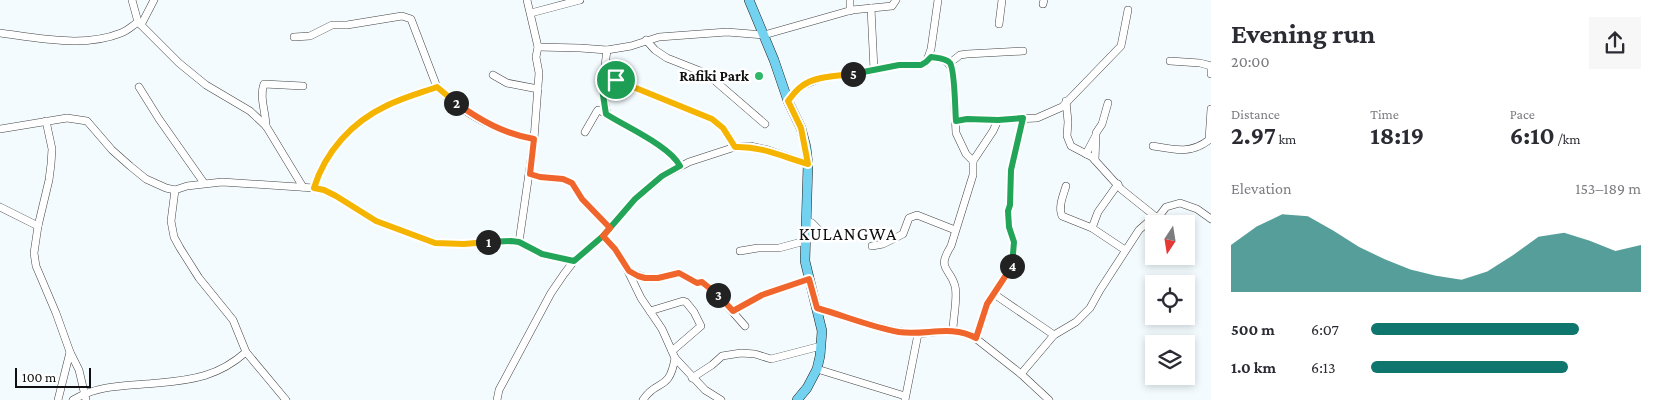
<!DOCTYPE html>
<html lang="en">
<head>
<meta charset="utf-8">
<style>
	:root { --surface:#fff; --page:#f7f7f7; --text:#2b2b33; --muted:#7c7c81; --accent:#0f766e }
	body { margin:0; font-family:"Crimson Pro",serif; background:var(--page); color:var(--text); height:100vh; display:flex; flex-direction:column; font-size:19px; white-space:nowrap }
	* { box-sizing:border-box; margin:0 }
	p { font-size:16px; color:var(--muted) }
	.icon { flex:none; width:28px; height:28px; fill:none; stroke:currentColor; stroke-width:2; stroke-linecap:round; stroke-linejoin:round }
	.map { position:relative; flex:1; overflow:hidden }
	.sheet { display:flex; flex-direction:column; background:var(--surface); width:450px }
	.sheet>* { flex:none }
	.needle { width:32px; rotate:192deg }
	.fabs { position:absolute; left:1145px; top:215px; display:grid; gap:10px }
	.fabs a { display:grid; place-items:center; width:50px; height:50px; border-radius:0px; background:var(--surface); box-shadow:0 2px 8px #0003; font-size:25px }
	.scale { position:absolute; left:15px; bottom:12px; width:76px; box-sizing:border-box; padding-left:5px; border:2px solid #101010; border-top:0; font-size:14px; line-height:18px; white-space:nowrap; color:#101010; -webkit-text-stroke:4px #fff; paint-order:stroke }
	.pin { position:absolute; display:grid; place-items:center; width:42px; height:42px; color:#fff; margin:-21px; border:2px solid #fff; border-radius:50%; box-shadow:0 1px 5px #0007 }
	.km { position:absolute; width:25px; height:25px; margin:-12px; border-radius:50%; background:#222; color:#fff; font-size:14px; line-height:25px; text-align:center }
	.round { display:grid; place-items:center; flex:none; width:52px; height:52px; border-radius:0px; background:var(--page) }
	.summary { display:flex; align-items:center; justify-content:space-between; height:85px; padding:0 20px }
	h1 { font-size:28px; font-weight:700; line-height:38px }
	.metrics { display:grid; grid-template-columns:repeat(3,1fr); gap:8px; height:85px; padding:5px 20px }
	.metrics div { display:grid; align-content:center }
	.metrics b { font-size:25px; font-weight:700 }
	.metrics small { font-size:14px; font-weight:400 }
	.metrics p { font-size:14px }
	.chart { height:140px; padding:10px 20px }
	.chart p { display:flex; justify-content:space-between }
	.chart svg { width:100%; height:90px; margin-top:5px; fill:var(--accent); opacity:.7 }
	ul { padding:0 20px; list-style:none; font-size:16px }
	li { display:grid; grid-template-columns:80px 60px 1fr; align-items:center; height:38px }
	li i { height:12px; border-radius:6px; background:var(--accent) }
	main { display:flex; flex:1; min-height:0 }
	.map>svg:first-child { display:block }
</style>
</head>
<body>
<main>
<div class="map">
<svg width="1211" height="400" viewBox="0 0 1211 400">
	<rect width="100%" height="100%" fill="#f3fbfe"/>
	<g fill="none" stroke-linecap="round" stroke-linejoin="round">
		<defs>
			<g id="minor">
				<polyline points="132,0 138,22 179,63 206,85 250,111 266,126 303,187"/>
				<polyline points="850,0 850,11"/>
				<polyline points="1043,4 1044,0"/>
				<polyline points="871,8 874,70"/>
				<polyline points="531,13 580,0"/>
				<polyline points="999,24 1002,0"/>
				<polyline points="141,25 154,0"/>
				<path d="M0,33C38,38 84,48 121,33C127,31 132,26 138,22"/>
				<path d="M294,37L310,36L332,25H347L402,16L411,19L437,87C462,113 498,133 534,139"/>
				<polyline points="646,40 655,50 667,58 700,71 714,80 765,124"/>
				<polyline points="538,47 580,48 607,50 631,46 659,37 727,32 764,35 852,10 892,6 896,0"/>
				<path d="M929,58C942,57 948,59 953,72L956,133L966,154L973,161V175L951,246C936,270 950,267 955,286C958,297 953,318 953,330"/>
				<polyline points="1170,61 1200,63 1211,66"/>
				<polyline points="950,63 960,55 967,54 1023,51"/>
				<polyline points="1211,69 1211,74"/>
				<polyline points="604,74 611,78 712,119 723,128 735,147"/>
				<polyline points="493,75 507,83 538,89"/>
				<polyline points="139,87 159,119 204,183"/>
				<polyline points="788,101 802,86 820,78 862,73 899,65 921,65 926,63 931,49 938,0"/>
				<polyline points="1066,101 1068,122 1067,136 1071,146 1092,157 1121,189 1156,217"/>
				<polyline points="607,114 602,89 607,50"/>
				<polyline points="1023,118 1011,170 1010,205 1008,211 1009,227 1014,242 1013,259 1011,268 994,294 1054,335"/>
				<polyline points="46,121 52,149 51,164 49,180 38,226 34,253 36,266 56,313 70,352 58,400"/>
				<polyline points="956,121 967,119 998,120 1037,118 1062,107 1121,46 1128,10"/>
				<path d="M266,126C266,113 259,97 264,84L303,86"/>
				<polyline points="0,129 67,118 87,121 112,150 130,166 146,179 166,188 175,190 187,186 222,182 314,188 323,190 336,196 376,221 435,243 464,244 511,241 519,242 542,254 574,261"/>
				<path d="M585,132L596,113L598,110L601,111C621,123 671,148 680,166"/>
				<path d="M1153,146C1175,150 1191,154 1209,140L1211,109"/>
				<polyline points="1086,154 1095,137"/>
				<polyline points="1095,160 1096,133 1102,124 1108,103"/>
				<polyline points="973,161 993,131 998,120"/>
				<polyline points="530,174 540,177 563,179 572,183 582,199 610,228"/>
				<path d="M1066,186C1063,196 1058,207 1062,216L1092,228L1125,250"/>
				<path d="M314,188C325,152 352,122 386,106C402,98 420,93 437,87"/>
				<polyline points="175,190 171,221 174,237 180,248 199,278 233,320 246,352 286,400"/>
				<polyline points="0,207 38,226"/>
				<polyline points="806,220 812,223 823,234"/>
				<polyline points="1092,228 1098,212 1118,184"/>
				<polyline points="603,236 615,249 622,259 641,298 662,329 675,358 705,390 721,400"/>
				<polyline points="519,242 534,139 539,73 536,57 538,47 527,0"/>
				<polyline points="872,246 883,244 903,234 909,218 917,215 955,230"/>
				<polyline points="740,251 758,248 779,248 805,241"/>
				<path d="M629,271C649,282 658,278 679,273L697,283L703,282L717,294L745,326"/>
				<polyline points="817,308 859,321 896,331 918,334 953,330 974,337 1021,374 1049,400"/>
				<polyline points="650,311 683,301 686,302 694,312 701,326 672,351"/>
				<polyline points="733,311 762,295 809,279"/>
				<polyline points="976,338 987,304 994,294"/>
				<polyline points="70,352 79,370 86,400"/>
				<polyline points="817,369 905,396"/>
				<polyline points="1021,374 1054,335 1076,322 1090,308 1100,290 1139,230 1148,222 1160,215 1166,207 1180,203 1197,209 1211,219"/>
				<polyline points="692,378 712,365 722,356 741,353 755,354 771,359 821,346"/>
				<path d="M73,400C99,384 128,386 158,383C193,380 219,376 246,352"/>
				<polyline points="497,400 499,390 506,377 551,293 564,274 574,261 603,236 635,199 663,176 689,162 735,147 750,146 768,150 808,164"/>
				<path d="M643,400C657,378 669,393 675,358"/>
				<polyline points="905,400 918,334"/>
			</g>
			<polyline id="major" points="749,0 774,60 788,101 801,128 806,147 808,164 805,261 822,331 820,356 817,369 807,388 797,400"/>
		</defs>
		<!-- minor casing -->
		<use href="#minor" stroke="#434343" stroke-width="8"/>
		<!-- major casing -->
		<use href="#major" stroke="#212121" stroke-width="10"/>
		<!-- minor -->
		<use href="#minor" stroke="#fff" stroke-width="7"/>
		<!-- major -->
		<use href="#major" stroke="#72d2ef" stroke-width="9"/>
	</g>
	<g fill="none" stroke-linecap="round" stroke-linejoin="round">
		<defs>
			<path id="split-1" d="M488,242L511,241L519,242L542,254L574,261L603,236L635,199L662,176L680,166C670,146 626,127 606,114L602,89L604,74L616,80"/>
			<path id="split-2" d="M456,103L437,87C420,93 402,98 386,106C352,122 325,152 314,188L324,190L336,196L376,221L435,243L464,244L488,242"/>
			<path id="split-3" d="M456,103C480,120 504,134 534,139L530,174L540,177L563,179L572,183L582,199L610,228L603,236L615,249L629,271L638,276L645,278H658L679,273L697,283L702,282L718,295"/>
			<path id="split-4" d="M718,295L733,311L762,295L809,279L817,308C845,316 871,327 899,332C926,336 950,324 976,338L987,304L1012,266"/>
			<path id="split-5" d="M853,74L899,65H921L926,62L931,57C937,58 946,58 950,63C955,70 955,110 956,121L967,119L998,120L1023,118L1011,170L1010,205L1008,211L1009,227L1014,242L1012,266"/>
			<path id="split-6" d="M616,80L712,119L723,128L735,147C762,146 783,157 808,164L801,128L788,101C792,96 796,90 802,86C815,76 837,76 853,74"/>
		</defs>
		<!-- split-1 casing -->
		<use href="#split-1" stroke="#fff" stroke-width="10"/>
		<!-- split-2 casing -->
		<use href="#split-2" stroke="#fff" stroke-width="10"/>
		<!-- split-3 casing -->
		<use href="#split-3" stroke="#fff" stroke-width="10"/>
		<!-- split-4 casing -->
		<use href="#split-4" stroke="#fff" stroke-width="10"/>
		<!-- split-5 casing -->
		<use href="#split-5" stroke="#fff" stroke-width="10"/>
		<!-- split-6 casing -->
		<use href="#split-6" stroke="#fff" stroke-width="10"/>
		<!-- split-1 -->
		<use href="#split-1" stroke="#22a559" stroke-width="6"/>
		<!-- split-2 -->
		<use href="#split-2" stroke="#f5b400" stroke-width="6"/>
		<!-- split-3 -->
		<use href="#split-3" stroke="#f0652b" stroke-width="6"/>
		<!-- split-4 -->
		<use href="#split-4" stroke="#f0652b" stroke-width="6"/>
		<!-- split-5 -->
		<use href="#split-5" stroke="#22a559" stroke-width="6"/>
		<!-- split-6 -->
		<use href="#split-6" stroke="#f5b400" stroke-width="6"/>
	</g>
	<!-- markers -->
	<circle fill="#30b76a" stroke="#fff" stroke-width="2" cx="759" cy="76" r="5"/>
	<g text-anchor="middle" stroke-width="5" stroke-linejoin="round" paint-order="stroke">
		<!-- poi labels -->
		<g font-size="15" font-weight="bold" fill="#101010" stroke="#fff" text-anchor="end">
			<text x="749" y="81">Rafiki Park</text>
		</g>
		<!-- quarter labels -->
		<g font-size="18" letter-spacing="1" fill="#101010" stroke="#fff">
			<text x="848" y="240">KULANGWA</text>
		</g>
	</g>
</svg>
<div class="fabs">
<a><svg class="needle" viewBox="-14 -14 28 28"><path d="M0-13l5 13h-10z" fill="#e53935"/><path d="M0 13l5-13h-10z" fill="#7c7c81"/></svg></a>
<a><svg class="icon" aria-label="locate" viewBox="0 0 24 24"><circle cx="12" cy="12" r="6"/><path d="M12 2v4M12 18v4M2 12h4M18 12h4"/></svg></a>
<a><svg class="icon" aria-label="layers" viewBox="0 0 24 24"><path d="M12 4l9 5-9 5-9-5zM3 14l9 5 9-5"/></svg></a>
</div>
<div class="scale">100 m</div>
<div class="pin" style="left:616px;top:80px;background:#1e9e55"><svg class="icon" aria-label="arrive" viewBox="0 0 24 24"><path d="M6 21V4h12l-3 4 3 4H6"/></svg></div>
<b class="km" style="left:488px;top:242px">1</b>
<b class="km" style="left:456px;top:103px">2</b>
<b class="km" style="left:718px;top:295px">3</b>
<b class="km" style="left:1012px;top:266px">4</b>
<b class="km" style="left:853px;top:74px">5</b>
</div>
<section class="sheet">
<div class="summary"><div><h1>Evening run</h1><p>20:00</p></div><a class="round"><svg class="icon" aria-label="share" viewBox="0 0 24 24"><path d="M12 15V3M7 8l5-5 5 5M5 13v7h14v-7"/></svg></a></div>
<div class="metrics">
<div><p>Distance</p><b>2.97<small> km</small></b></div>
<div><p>Time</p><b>18:19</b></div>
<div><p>Pace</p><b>6:10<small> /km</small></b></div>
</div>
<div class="chart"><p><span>Elevation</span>153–189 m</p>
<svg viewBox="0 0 160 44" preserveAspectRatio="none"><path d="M0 44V21L10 12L20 6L30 7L40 14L50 22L60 28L70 33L80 36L90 38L100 34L110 26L120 17L130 15L140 19L150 24L160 21V44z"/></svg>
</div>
<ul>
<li><b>500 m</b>6:07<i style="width:77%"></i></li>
<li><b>1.0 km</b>6:13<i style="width:73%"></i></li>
</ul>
</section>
</main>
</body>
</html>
